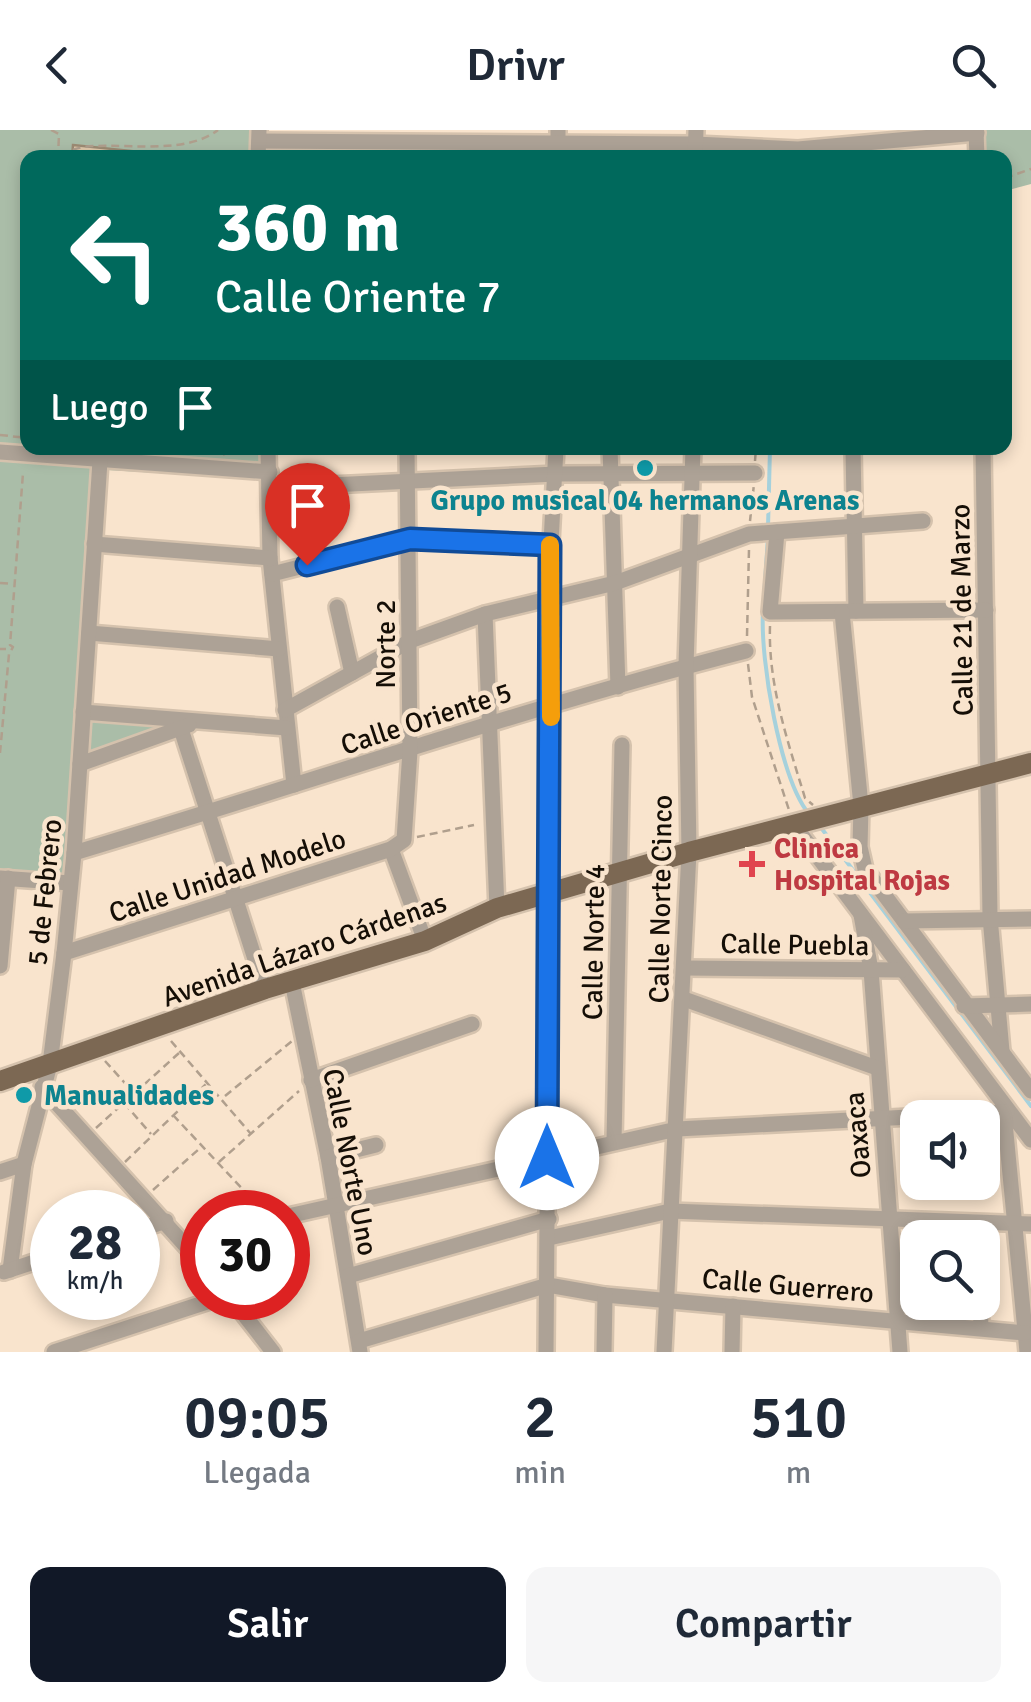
<!DOCTYPE html>
<html lang="es">
<head>
<meta charset="utf-8">
<style>
  :root { --surface:#fff; --page:#f6f6f7; --text:#1f2937; --muted:#747a83; --accent:#111827 }
  body { margin:0; font-family:Signika,sans-serif; background:var(--page); color:var(--text); height:100vh; display:flex; flex-direction:column; font-size:38px; white-space:nowrap }
  * { box-sizing:border-box; margin:0 }
  p { font-size:32px; color:var(--muted) }
  .icon { flex:none; width:55px; height:55px; fill:none; stroke:currentColor; stroke-width:2; stroke-linecap:round; stroke-linejoin:round }
  .map { position:relative; height:1222px; overflow:hidden }
  .panel { display:flex; flex-direction:column; background:var(--surface); flex:1 }
  .panel>* { flex:none }
  .banner { position:absolute; left:20px; top:20px; width:992px; height:305px; border-radius:20px; box-shadow:0 5px 15px #0003; background:#00695c; color:#fff; overflow:hidden }
  .tools { position:absolute; left:900px; top:970px; display:grid; gap:20px }
  .tools a { display:grid; place-items:center; width:100px; height:100px; border-radius:20px; background:var(--surface); box-shadow:0 5px 15px #0003; font-size:50px }
  .speed { position:absolute; left:30px; top:1060px; display:flex; gap:20px; font-size:50px; font-weight:700; text-align:center }
  .speed>* { display:grid; place-content:center; width:130px; height:130px; border-radius:50%; background:var(--surface); box-shadow:0 5px 15px #0003; line-height:1 }
  .speed small { font-size:25px; font-weight:400 }
  .speed .limit { border:15px solid #d22; background:#fff; color:#111 }
  .pin { position:absolute; display:grid; place-items:center; width:85px; height:85px; color:#fff; margin:-102px -42px; border-radius:50% 50% 50% 0; rotate:-45deg; box-shadow:0 0 10px #0007 }
  .pin .icon { rotate:45deg }
  .me { position:absolute; width:110px; margin:-55px; rotate:0deg; stroke-linejoin:round; filter:drop-shadow(0 0 8px #0008) }
  .turn { display:flex; align-items:center; gap:35px; height:210px; padding:0 30px; font-size:45px }
  .turn .icon { width:130px; height:130px; stroke-width:2.5 }
  .turn b { display:block; font-size:70px; line-height:85px }
  .then { display:flex; align-items:center; height:95px; padding:0 30px; background:#0003; gap:20px; font-size:38px }
  .eta { display:flex; justify-content:space-evenly; align-items:center; height:170px; text-align:center }
  .eta b { font-size:60px; font-weight:600; line-height:70px }
  .action { display:flex; gap:20px; margin-top:auto; padding:20px 30px }
  .action a { flex:1; height:115px; border-radius:20px; background:var(--accent); color:#fff; font-size:40px; font-weight:600; line-height:115px; text-align:center }
  .action a+a { background:var(--page); color:var(--text) }
  header { display:flex; justify-content:space-between; align-items:center; height:130px; padding:0 30px; background:var(--surface); font-size:45px; font-weight:600 }
  .map>svg:first-child { display:block }
  .green { fill:#aabda8 }
  .lines { fill:none; stroke-linecap:round; stroke-linejoin:round }
  .stream { stroke:#a6d1dc; stroke-width:4 }
  .building { fill:#e0c9ab; stroke:#9c8b74; stroke-width:2.5 }
  .minor-casing { stroke:#d5c2ad; stroke-width:20 }
  .major-casing { stroke:#d5c2ad; stroke-width:25 }
  .path { stroke:#b09f8d; stroke-width:2.5; stroke-dasharray:8 5; stroke-linecap:butt }
  .minor { stroke:#ada296; stroke-width:15 }
  .major { stroke:#7c6853; stroke-width:20 }
  .route-casing { stroke:#114b97; stroke-width:25 }
  .route { stroke:#1a73e8; stroke-width:18 }
  .slow { stroke:#f59e0b; stroke-width:18 }
  .culture-dot { fill:#0f9aa8; stroke:#f9e4cd; stroke-width:4 }
  .health-dot { fill:#e0444e; stroke:#f9e4cd; stroke-width:4 }
  .labels { text-anchor:middle; stroke-width:9; stroke-linejoin:round; paint-order:stroke }
  .culture-label { font-size:28px; font-weight:bold; fill:#0d838f; stroke:#f9e4cd }
  .street-label { font-size:28px; fill:#150e06; stroke:#f9e4cd }
  .health-label { font-size:28px; font-weight:bold; fill:#be3a42; stroke:#f9e4cd; text-anchor:start }
</style>
</head>
<body>
<header><svg class="icon" aria-label="back" viewBox="0 0 24 24"><path d="M15 5l-7 7 7 7"/></svg>Drivr<svg class="icon" aria-label="search" viewBox="0 0 24 24"><circle cx="10" cy="10" r="6"/><path d="M15 15l6 6"/></svg></header>
<div class="map">
<svg width="1031" height="1222" viewBox="0 0 1031 1222">
  <rect width="100%" height="100%" fill="#f9e4cd"/>
  <g class="green">
    <polygon points="0,0 258,0 259,27 28,28 28,318 260,318 260,349 107,340 91,577 203,594 83,638 73,760 0,754"/>
    <polygon points="976,0 1031,0 1031,54 1005,61 1005,28 980,27"/>
  </g>
  <g class="lines">
    <g class="stream">
      <polyline points="768,398 770,318"/>
      <polyline points="764,468 768,407"/>
      <path d="M763 482C760 529 780 649 809 684"/>
      <polyline points="819,695 1031,976"/>
    </g>
  </g>
  <polygon class="building" points="73,15 132,21 131,28 72,28"/>
  <g class="lines">
    <defs>
      <g id="minor">
        <polyline points="558,0 558,28"/>
        <polyline points="976,0 977,28"/>
        <polyline points="259,11 695,14 798,19 977,3"/>
        <polyline points="258,28 259,0"/>
        <polyline points="695,28 696,0"/>
        <polyline points="268,318 270,428 294,655"/>
        <polyline points="610,318 618,557"/>
        <polyline points="853,318 856,481"/>
        <polyline points="983,318 990,787 1002,921"/>
        <polyline points="0,322 270,342"/>
        <polyline points="269,358 556,344 755,343"/>
        <polyline points="777,402 770,482 986,480"/>
        <polyline points="94,414 270,428"/>
        <polyline points="272,444 410,409 550,415"/>
        <polyline points="337,477 352,543"/>
        <polyline points="842,482 861,676 860,717 865,739 1031,961"/>
        <polyline points="485,484 497,778"/>
        <polyline points="89,503 279,519"/>
        <polyline points="285,580 410,511 485,484 615,453 749,404 923,391"/>
        <polyline points="83,582 287,598"/>
        <polyline points="181,599 263,854"/>
        <polyline points="80,634 189,595"/>
        <polyline points="794,695 1031,1010"/>
        <polyline points="391,719 425,811"/>
        <path d="M74 723C299 656 520 579 746 521"/>
        <polyline points="0,748 70,753"/>
        <polyline points="861,785 871,840 900,1222"/>
        <polyline points="904,791 1031,789"/>
        <polyline points="64,823 391,719 404,710 410,621 407,318"/>
        <polyline points="0,836 8,748"/>
        <polyline points="685,838 903,840"/>
        <polyline points="292,852 328,1027 360,1222"/>
        <polyline points="684,869 877,938"/>
        <polyline points="964,876 1031,874"/>
        <polyline points="311,950 472,894"/>
        <polyline points="42,957 202,1134"/>
        <polyline points="1004,982 1027,1222"/>
        <polyline points="614,1011 622,615"/>
        <polyline points="328,1027 376,1015"/>
        <polyline points="0,1042 24,1034"/>
        <polyline points="288,1086 677,999 1007,982"/>
        <polyline points="138,1100 166,1091"/>
        <polyline points="549,1108 670,1081 1031,1094"/>
        <polyline points="10,1140 24,1034 50,934 64,823 74,723 100,331"/>
        <polyline points="4,1142 52,1126"/>
        <polyline points="348,1146 549,1089"/>
        <polyline points="231,1168 273,1222"/>
        <polyline points="980,1172 981,1197"/>
        <polyline points="359,1211 548,1155 605,1165 1025,1203"/>
        <polyline points="54,1222 219,1168"/>
        <polyline points="546,1222 551,574 548,469 556,318"/>
        <polyline points="604,1222 605,1165"/>
        <polyline points="664,1222 689,722 686,536 693,318"/>
        <polyline points="732,1222 733,1176"/>
      </g>
      <polyline id="major" points="0,951 265,859 425,811 497,778 689,722 1031,633"/>
    </defs>
    <use href="#minor" class="minor-casing"/>
    <use href="#major" class="major-casing"/>
    <g class="path">
      <polyline points="51,0 59,4 58,28"/>
      <path d="M63 28C78 0 174 34 218 0"/>
      <polyline points="1005,48 1031,39"/>
      <polyline points="0,305 28,308"/>
      <polyline points="223,325 233,318"/>
      <polyline points="755,331 756,318"/>
      <polyline points="750,391 754,354"/>
      <polyline points="0,453 13,454"/>
      <path d="M770 496C768 555 788 612 805 668L813 675"/>
      <polyline points="747,506 749,419"/>
      <polyline points="0,519 6,519"/>
      <polyline points="748,534 752,567 789,680"/>
      <polyline points="0,623 9,524 13,517 10,515 23,343"/>
      <polyline points="417,707 474,695"/>
      <polyline points="171,911 251,1004"/>
      <polyline points="105,931 133,962"/>
      <polyline points="225,966 292,911"/>
      <polyline points="124,973 151,1004"/>
      <polyline points="173,985 264,1082"/>
      <polyline points="96,998 179,923"/>
      <polyline points="125,1032 206,954"/>
      <polyline points="219,1032 299,961"/>
      <polyline points="153,1060 199,1019"/>
    </g>
    <use href="#minor" class="minor"/>
    <use href="#major" class="major"/>
  </g>
  <g class="lines">
    <defs>
      <polyline id="route" points="307,435 410,409 550,415 547,1028"/>
    </defs>
    <use href="#route" class="route-casing"/>
    <use href="#route" class="route"/>
    <polyline class="slow" points="550,415 551,587"/>
  </g>
  <g class="culture-dot">
    <circle cx="645" cy="338" r="10"/>
    <circle cx="24" cy="965" r="10"/>
  </g>
  <path class="health-dot" d="M747 719h10v10h10v10h-10v10h-10v-10h-10v-10h10z"/>
  <g class="labels">
    <g class="culture-label">
      <text x="645" y="380">Grupo musical 04 hermanos Arenas</text>
      <text x="44" y="975" text-anchor="start">Manualidades</text>
    </g>
    <g class="street-label">
      <text transform="translate(961 480) rotate(-91)" y="10">Calle 21 de Marzo</text>
      <text transform="translate(385 514) rotate(-90)" y="10">Norte 2</text>
      <text transform="translate(426 588) rotate(-18)" y="10">Calle Oriente 5</text>
      <text transform="translate(227 745) rotate(-18)" y="10">Calle Unidad Modelo</text>
      <text transform="translate(44 762) rotate(-84)" y="10">5 de Febrero</text>
      <text transform="translate(660 769) rotate(-89)" y="10">Calle Norte Cinco</text>
      <text transform="translate(593 812) rotate(-89)" y="10">Calle Norte 4</text>
      <text transform="translate(795 814) rotate(1)" y="10">Calle Puebla</text>
      <text transform="translate(304 819) rotate(-19)" y="10">Avenida Lázaro Cárdenas</text>
      <text transform="translate(857 1005) rotate(-95)" y="10">Oaxaca</text>
      <text transform="translate(351 1032) rotate(79)" y="10">Calle Norte Uno</text>
      <text transform="translate(788 1155) rotate(5)" y="10">Calle Guerrero</text>
    </g>
    <g class="health-label">
      <text x="774" y="728">Clinica<tspan x="774" dy="32">Hospital Rojas</tspan></text>
    </g>
  </g>
</svg>
<div class="tools">
<a><svg class="icon" aria-label="sound" viewBox="0 0 24 24"><path d="M4 9h4l5-4v14l-5-4H4zM17 9q2 3 0 6"/></svg></a>
<a><svg class="icon" aria-label="search" viewBox="0 0 24 24"><circle cx="10" cy="10" r="6"/><path d="M15 15l6 6"/></svg></a>
</div>
<div class="speed"><div>28<small>km/h</small></div><div class="limit">30</div></div>
<div class="pin" style="left:307px;top:435px;background:#d93025"><svg class="icon" aria-label="arrive" viewBox="0 0 24 24"><path d="M6 21V4h12l-3 4 3 4H6"/></svg></div>
<svg class="me" style="left:547px;top:1028px" viewBox="-20 -20 40 40"><circle r="19" fill="#fff"/><path d="M0-13L10 11 0 6-10 11z" fill="#1a73e8"/></svg>
<div class="banner">
<div class="turn"><svg class="icon" aria-label="left" viewBox="0 0 24 24"><path d="M17 20v-9H6M10 6l-5 5 5 5"/></svg><div><b>360 m</b>Calle Oriente 7</div></div>
<div class="then">Luego<svg class="icon" aria-label="arrive" viewBox="0 0 24 24"><path d="M6 21V4h12l-3 4 3 4H6"/></svg></div>
</div>
</div>
<section class="panel">
<div class="eta">
<div><b>09:05</b><p>Llegada</p></div>
<div><b>2</b><p>min</p></div>
<div><b>510</b><p>m</p></div>
</div>
<div class="action"><a>Salir</a><a>Compartir</a></div>
</section>
</body>
</html>
